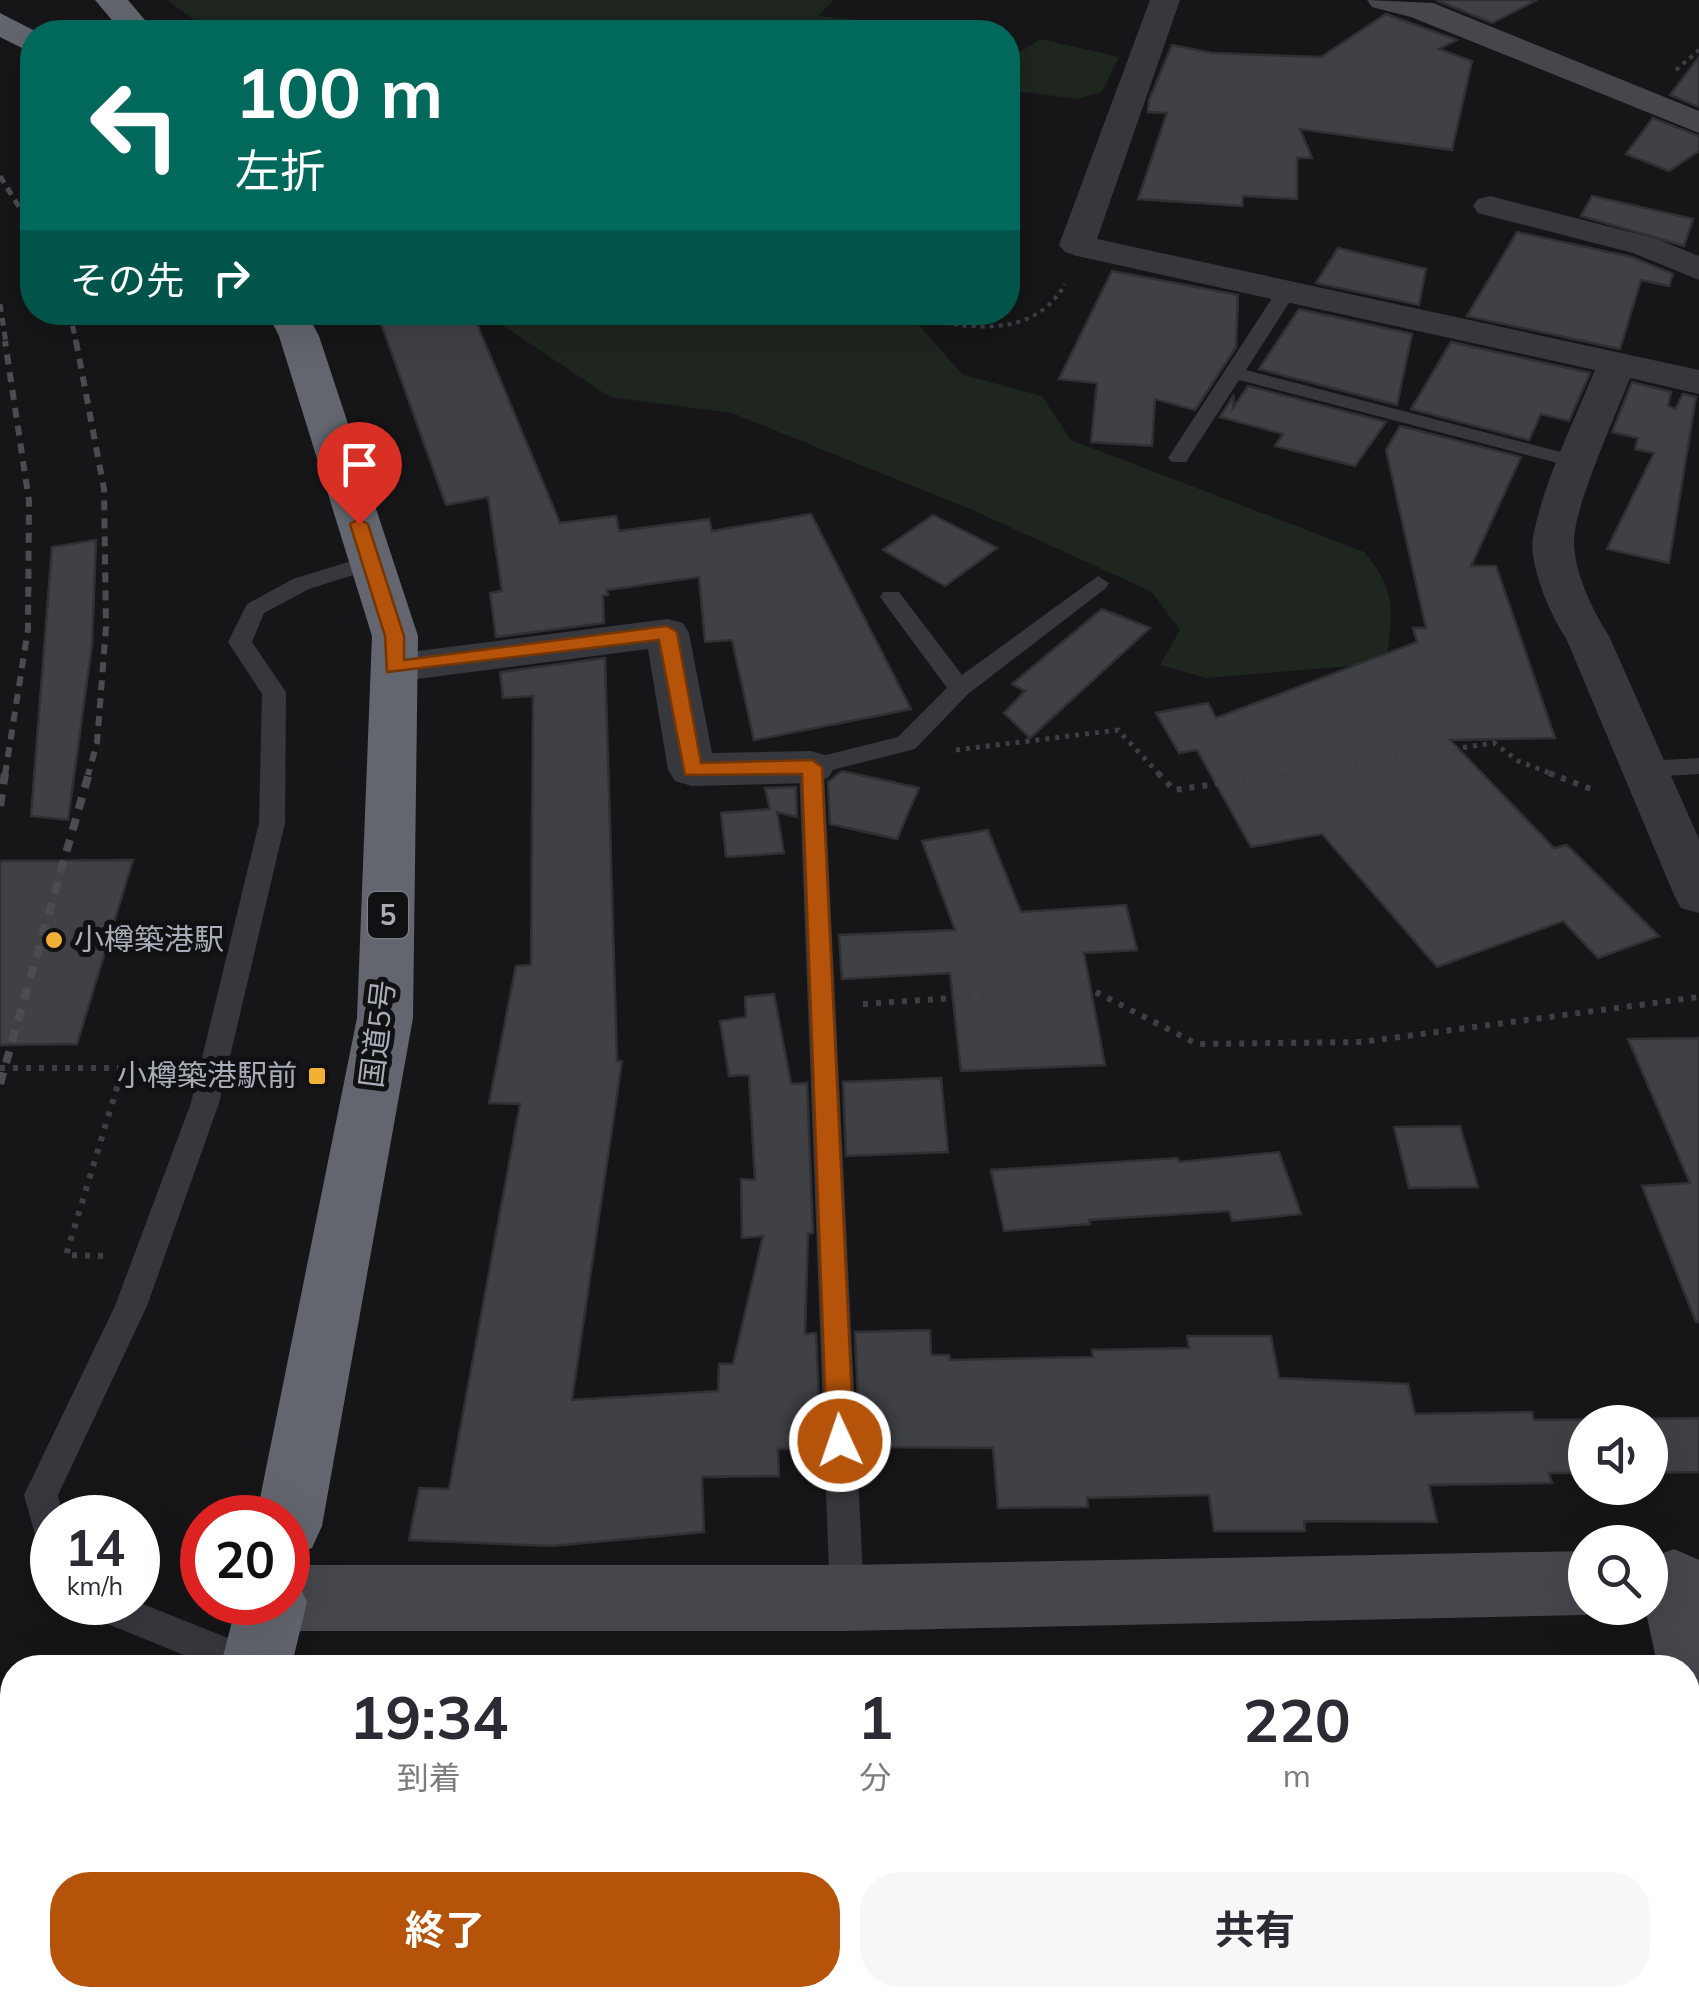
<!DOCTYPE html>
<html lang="ja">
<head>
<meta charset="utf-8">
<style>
  :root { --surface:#fff; --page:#f7f7f7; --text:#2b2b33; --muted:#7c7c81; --accent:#b45309 }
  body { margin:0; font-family:Mulish,"Noto Sans JP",sans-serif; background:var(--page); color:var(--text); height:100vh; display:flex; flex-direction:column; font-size:38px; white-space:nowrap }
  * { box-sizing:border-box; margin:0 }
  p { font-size:32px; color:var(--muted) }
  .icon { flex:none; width:55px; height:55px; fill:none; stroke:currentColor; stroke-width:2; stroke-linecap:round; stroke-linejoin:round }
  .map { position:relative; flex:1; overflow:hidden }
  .panel { position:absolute; left:0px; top:1655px; width:1700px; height:352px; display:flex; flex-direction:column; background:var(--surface); border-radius:40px 40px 0 0; box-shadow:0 10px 40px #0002 }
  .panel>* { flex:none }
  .banner { position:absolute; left:20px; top:20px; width:1000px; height:305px; border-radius:40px; box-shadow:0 10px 40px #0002; background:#00695c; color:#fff; overflow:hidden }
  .tools { position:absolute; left:1568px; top:1405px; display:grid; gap:20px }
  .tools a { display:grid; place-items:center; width:100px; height:100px; border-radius:50%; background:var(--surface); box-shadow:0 10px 40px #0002; font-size:50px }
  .speed { position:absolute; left:30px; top:1495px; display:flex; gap:20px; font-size:50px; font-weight:700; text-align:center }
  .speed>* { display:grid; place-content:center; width:130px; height:130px; border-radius:50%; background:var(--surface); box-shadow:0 10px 40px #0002; line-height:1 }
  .speed small { font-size:25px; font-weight:400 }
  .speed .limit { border:15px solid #d22; background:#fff; color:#111 }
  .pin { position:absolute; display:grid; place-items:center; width:85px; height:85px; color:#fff; margin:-102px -42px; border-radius:50% 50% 50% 0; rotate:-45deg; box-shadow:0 0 10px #0007 }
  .pin .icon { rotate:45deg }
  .me { position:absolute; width:110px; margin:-55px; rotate:357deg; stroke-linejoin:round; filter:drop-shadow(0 0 8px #0008) }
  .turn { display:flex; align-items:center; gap:35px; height:210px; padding:0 50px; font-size:45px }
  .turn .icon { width:130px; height:130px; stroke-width:2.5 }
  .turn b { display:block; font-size:70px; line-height:85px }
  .then { display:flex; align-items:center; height:95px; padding:0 50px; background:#0003; gap:20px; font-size:38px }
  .eta { display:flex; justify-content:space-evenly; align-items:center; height:170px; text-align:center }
  .eta b { font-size:60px; font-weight:700; line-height:70px }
  .cta { display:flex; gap:20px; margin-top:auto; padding:20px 50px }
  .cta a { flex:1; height:115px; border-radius:40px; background:var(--accent); color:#fff; font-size:40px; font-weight:700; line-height:115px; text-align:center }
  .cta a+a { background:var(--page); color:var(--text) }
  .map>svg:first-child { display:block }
  .green { fill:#1e261f }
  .building { fill:#404145; stroke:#303034; stroke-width:2.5 }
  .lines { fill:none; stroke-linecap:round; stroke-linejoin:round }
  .path-far2 { stroke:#3d3f44; stroke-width:4; stroke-dasharray:4 5; stroke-linecap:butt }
  .path-far1 { stroke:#3d3f44; stroke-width:5; stroke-dasharray:4 6; stroke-linecap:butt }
  .path { stroke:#3d3f44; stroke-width:6; stroke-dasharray:5 8; stroke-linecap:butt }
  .lane { fill:#37383d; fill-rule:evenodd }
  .street { fill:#37383d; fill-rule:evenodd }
  .secondary { fill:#45474d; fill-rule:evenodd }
  .highway { fill:#63666e; fill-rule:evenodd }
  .rail-far2 { stroke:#4a4c52; stroke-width:5; stroke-dasharray:8 6; stroke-linecap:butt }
  .rail-far1 { stroke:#4a4c52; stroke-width:6; stroke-dasharray:10 8; stroke-linecap:butt }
  .rail { stroke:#4a4c52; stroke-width:8; stroke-dasharray:12 10; stroke-linecap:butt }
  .path-bridge { stroke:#3d3f44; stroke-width:6; stroke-dasharray:5 8; stroke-linecap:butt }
  .route { fill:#b45309; stroke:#753606; stroke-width:2.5 }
  .poi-dot { fill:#f2b134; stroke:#111113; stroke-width:4 }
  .labels { text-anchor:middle; stroke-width:10; stroke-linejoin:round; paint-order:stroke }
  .shield { fill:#111113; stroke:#7b7e86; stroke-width:2.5 }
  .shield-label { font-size:28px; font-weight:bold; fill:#a8adb8 }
  .poi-label { font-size:30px; fill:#a8adb8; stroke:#111113; text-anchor:start }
  .street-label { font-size:30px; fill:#a8adb8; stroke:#111113 }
</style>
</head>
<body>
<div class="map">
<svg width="1699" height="2006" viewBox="0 0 1699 2006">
  <rect width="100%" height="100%" fill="#161618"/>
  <g class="green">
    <polygon points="167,0 834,0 818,16 918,26 941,32 211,32"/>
    <polygon points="1040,39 1119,57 1102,92 1077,99 1008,90 1008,52 1017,54"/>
    <path d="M484 313H908L963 375 1042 396 1071 440 1364 552C1397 590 1393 614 1386 663L1206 678 1160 665 1180 630 1152 592 975 511 732 413 610 397Z"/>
  </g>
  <g class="building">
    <polygon points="1436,0 1537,0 1492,23"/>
    <polygon points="1386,14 1457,40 1439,49 1472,61 1452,150 1300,129 1312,158 1297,158 1297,199 1243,196 1242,206 1138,199 1167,113 1148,112 1149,100 1172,45 1212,53 1321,57"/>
    <polygon points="1699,57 1699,107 1670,95"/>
    <polygon points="1653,118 1699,136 1699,151 1669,171 1626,154"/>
    <polygon points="1592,196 1693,219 1684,246 1581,216"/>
    <polygon points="1517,232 1632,257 1673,274 1669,286 1641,280 1620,349 1467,316"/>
    <polygon points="1338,248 1426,269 1419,305 1316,283"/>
    <polygon points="1112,271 1238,295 1236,347 1195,410 1155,399 1152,446 1091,442 1097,383 1059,379"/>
    <polygon points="1299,309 1412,334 1397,405 1259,369"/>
    <polygon points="377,312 472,312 560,523 616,516 619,531 709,519 712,531 811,514 911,709 754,740 732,640 705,642 699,577 607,590 608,595 603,596 604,623 496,637 490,593 502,591 488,497 446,505"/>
    <polygon points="1451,342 1590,373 1569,421 1541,414 1529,440 1411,409"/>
    <polygon points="1632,382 1671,392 1668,406 1675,409 1683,394 1696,397 1669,563 1607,549 1654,453 1635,449 1638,438 1612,432"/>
    <polygon points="1248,386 1386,422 1355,466 1275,446 1283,434 1220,417 1234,395 1233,408"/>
    <polygon points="1400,426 1521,457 1471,566 1496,566 1555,738 1450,740 1554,848 1567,845 1659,936 1598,958 1563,921 1437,967 1322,834 1251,847 1197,750 1179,753 1156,713 1208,703 1216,718 1417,642 1413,628 1426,628 1386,450"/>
    <polygon points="933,515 997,548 945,586 883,550"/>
    <polygon points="96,540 92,645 68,820 31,816 52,547"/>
    <polygon points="1102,609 1150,628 1030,738 1004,713 1025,691 1012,684"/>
    <polygon points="605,658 617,1061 622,1061 572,1400 718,1391 719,1364 733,1364 763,1236 742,1238 741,1179 755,1180 749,1075 729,1076 720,1021 746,1017 745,997 774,994 791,1084 807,1083 813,1233 808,1234 805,1334 816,1333 821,1448 778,1449 779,1476 702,1477 704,1532 551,1546 409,1540 419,1488 449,1489 520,1104 489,1103 516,966 531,965 533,696 503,698 500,672"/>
    <polygon points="842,771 919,788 897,839 830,824 828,782"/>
    <polygon points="796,787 797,817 777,812 784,853 726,857 721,813 770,809 765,788"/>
    <polygon points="988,830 1021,912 1126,905 1137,950 1084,953 1105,1065 961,1071 950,973 842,979 839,935 955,930 922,841"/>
    <polygon points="133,860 77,1044 0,1045 0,861"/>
    <polygon points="1699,1038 1699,1322 1696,1322 1642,1186 1690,1183 1628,1039"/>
    <polygon points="941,1078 948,1152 846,1156 843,1082"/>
    <polygon points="1460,1126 1478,1187 1409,1188 1394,1127"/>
    <polygon points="1279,1152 1301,1214 1232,1221 1229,1211 1089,1220 1090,1224 1004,1231 991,1170 1178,1158 1179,1162"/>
    <polygon points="930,1330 931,1355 949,1355 950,1360 1093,1357 1092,1350 1189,1348 1187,1336 1271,1336 1279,1378 1408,1384 1415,1414 1532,1412 1534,1420 1699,1418 1699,1472 1650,1473 1650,1422 1585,1422 1585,1473 1549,1473 1552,1483 1429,1485 1437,1522 1304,1521 1305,1531 1214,1531 1209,1495 1087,1498 1088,1507 998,1508 993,1448 860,1447 855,1332"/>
  </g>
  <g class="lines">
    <g class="path-far2">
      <polyline points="1676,70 1699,50"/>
      <path d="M892 312C951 325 1030 347 1065 284"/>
    </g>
    <g class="path-far1">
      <polyline points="956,750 1118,730 1160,775"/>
      <polyline points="1275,775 1494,743 1518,761 1555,775"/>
    </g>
    <g class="path">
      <polyline points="1158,773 1174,790 1292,773"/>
      <polyline points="1549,773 1596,791"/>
      <polyline points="863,1004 1090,989 1197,1044 1362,1042 1699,997"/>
      <polyline points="103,1256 66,1255 123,1068"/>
    </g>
    <g class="lane">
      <polygon points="1288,283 1298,289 1246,370 1584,458 1588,462 1577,468 1239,380 1186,462 1172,462 1168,458 1278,289"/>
      <polygon points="371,555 382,562 379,567 309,589 264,613 252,642 286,692 285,823 219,1103 147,1306 58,1495 63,1518 52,1518 52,1557 40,1552 24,1495 115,1306 191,1103 259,823 262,694 228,642 247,604 293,579"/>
      <polygon points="1098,576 1109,583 1106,588 968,694 915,749 824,772 864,1598 859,1610 847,1614 835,1610 830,1598 799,767 802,761 898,737 947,688 880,597 883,592 899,592 962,675"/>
      <polygon points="1699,758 1699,774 1647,777 1635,769 1647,761"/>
      <polygon points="78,1602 138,1602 268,1654 273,1666 216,1668 83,1614"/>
    </g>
    <g class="street">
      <path d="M1150 0H1180L1097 239 1699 370V394L1630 378C1616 414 1574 507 1574 541 1574 573 1593 611 1609 636L1699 839V913L1681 908 1674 895 1566 638C1551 617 1528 563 1533 537 1544 480 1573 424 1595 370L1077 256 1065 252 1059 245Z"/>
      <polygon points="1490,196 1657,239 1699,256 1699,280 1633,253 1478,213 1473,206 1478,199"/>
      <polygon points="667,619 683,623 689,633 712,753 811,751 828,756 835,767 828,778 811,783 692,786 675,781 668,770 648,649 394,682 378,678 372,668 378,658 394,654"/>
    </g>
    <g class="secondary">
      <polygon points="1367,0 1433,3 1699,111 1699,133 1411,17 1372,7"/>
      <polygon points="1674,1549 1699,1560 1699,1727 1688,1722 1688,1668 1658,1668 1645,1608 1650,1608 1650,1558"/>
      <polygon points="1585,1551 1585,1608 1605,1608 1585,1615 847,1631 288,1631 264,1621 255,1602 288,1602 288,1565 847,1565"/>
    </g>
    <g class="highway">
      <polygon points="95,0 128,0 155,32 122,32"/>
      <polygon points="0,13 37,32 32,32 32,53 0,37"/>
      <polygon points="267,312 306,312 319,336 418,636 413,1018 322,1526 312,1548 288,1557 288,1518 256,1518 357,1018 372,636 279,336"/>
      <polygon points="288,1575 296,1579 307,1602 291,1668 220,1668 237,1602 288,1602"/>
      <polygon points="127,1995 205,1995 202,2006 124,2006"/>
    </g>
    <g class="rail-far2">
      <polyline points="0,176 32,228"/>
      <polyline points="0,304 6,343"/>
      <polyline points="70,312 76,343"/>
    </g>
    <g class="rail-far1">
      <polyline points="76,341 104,489 106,627 97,743 88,775"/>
      <polyline points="5,775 28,629 29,501 5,341"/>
    </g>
    <g class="rail">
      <polyline points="0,806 5,773"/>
      <polyline points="0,1084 89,773"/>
    </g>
    <polyline class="path-bridge" points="0,1068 123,1068"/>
  </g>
  <polygon class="route" points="359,519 368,524 404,636 404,660 667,626 677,632 701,763 812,760 822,767 854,1441 850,1449 840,1453 831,1449 827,1441 802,774 685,775 659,640 387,672 385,636 350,524"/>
  <g class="poi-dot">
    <circle cx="54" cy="940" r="10"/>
    <rect x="307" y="1066" width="20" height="20" rx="5"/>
  </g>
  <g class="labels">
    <rect class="shield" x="368" y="892" width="40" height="46" rx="8"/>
    <g class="shield-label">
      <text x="388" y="925">5</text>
    </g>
    <g class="poi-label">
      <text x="74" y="950">小樽築港駅</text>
      <text x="297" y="1086" text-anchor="end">小樽築港駅前</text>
    </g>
    <g class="street-label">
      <text transform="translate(378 1034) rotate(-83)" y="10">国道5号</text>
    </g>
  </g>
</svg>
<div class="tools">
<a><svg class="icon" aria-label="sound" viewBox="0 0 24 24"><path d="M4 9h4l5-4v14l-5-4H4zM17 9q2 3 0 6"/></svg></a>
<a><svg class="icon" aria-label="search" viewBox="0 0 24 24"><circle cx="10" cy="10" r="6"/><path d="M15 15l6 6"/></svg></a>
</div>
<div class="speed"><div>14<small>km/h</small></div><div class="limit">20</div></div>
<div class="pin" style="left:359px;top:524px;background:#d93025"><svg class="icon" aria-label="arrive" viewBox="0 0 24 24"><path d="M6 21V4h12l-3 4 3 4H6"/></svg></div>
<svg class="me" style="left:840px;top:1441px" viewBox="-20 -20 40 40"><circle r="17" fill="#b45309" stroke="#fff" stroke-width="3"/><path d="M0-11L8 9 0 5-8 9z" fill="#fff"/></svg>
<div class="banner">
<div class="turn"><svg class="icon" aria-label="left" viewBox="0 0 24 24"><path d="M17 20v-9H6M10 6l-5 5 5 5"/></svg><div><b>100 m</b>左折</div></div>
<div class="then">その先<svg class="icon" aria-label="right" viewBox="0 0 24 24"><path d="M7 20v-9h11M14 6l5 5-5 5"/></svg></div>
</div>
<section class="panel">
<div class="eta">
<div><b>19:34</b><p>到着</p></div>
<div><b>1</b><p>分</p></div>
<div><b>220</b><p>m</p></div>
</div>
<div class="cta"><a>終了</a><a>共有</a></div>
</section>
</div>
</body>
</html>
